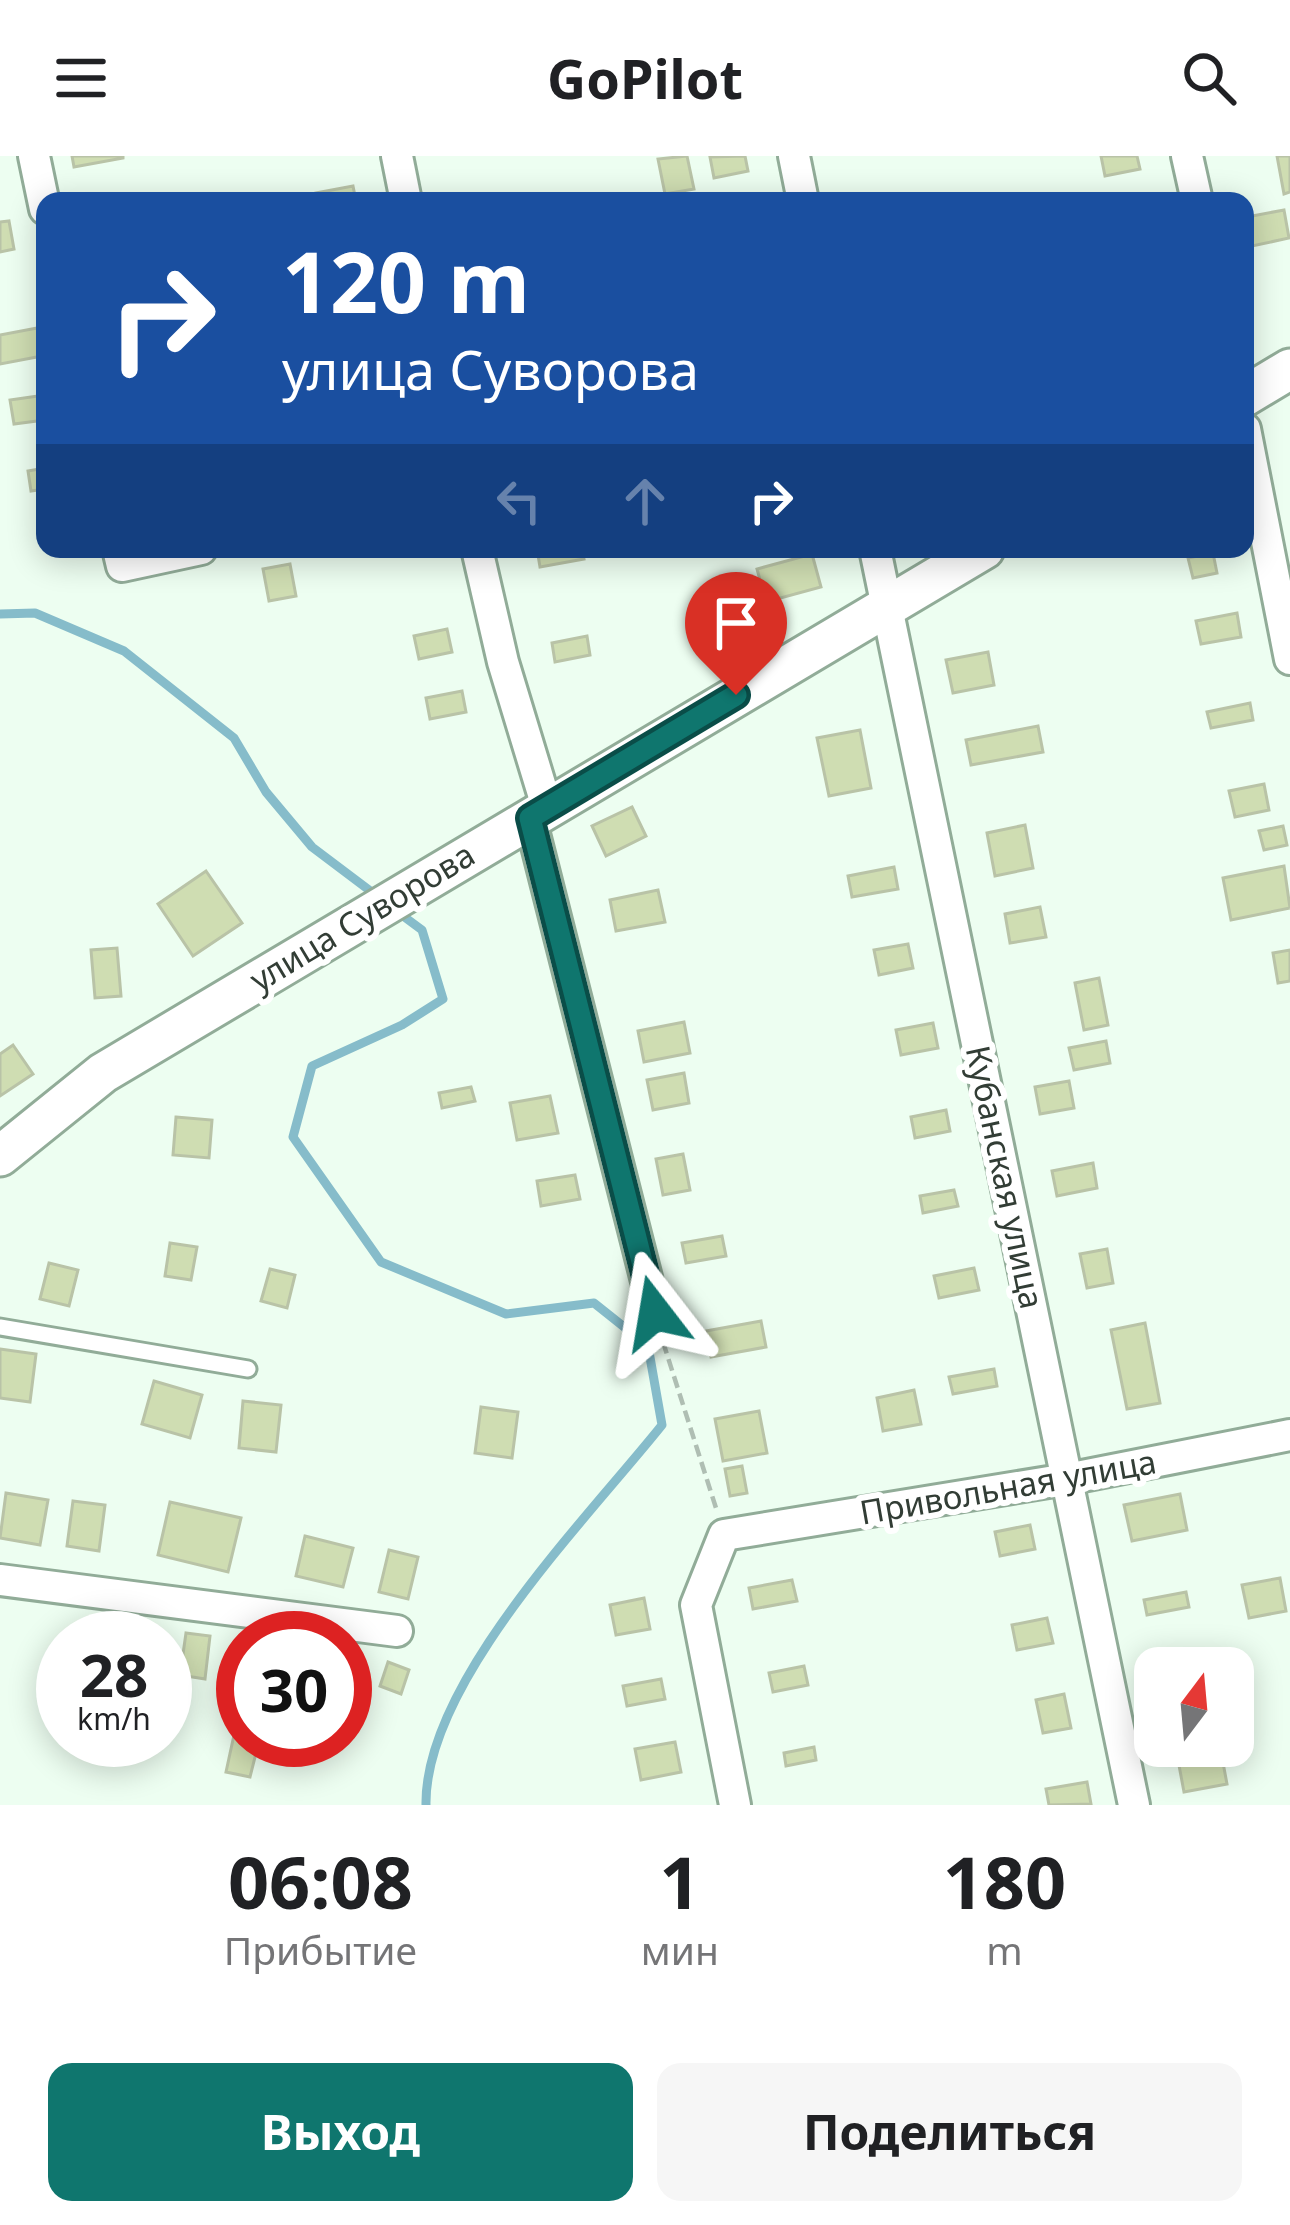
<!DOCTYPE html>
<html lang="ru">
<head>
<meta charset="utf-8">
<style>
  :root { --surface:#fff; --page:#f6f6f6; --text:#202124; --muted:#757577; --accent:#0f766e }
  body { margin:0; font-family:"Noto Sans",sans-serif; background:var(--page); color:var(--text); height:100vh; display:flex; flex-direction:column; font-size:45px; white-space:nowrap }
  * { box-sizing:border-box; margin:0 }
  p { font-size:39px; color:var(--muted) }
  .icon { flex:none; width:66px; height:66px; fill:none; stroke:currentColor; stroke-width:2; stroke-linecap:round; stroke-linejoin:round }
  .map { position:relative; height:1649px; overflow:hidden }
  .sheet { display:flex; flex-direction:column; background:var(--surface); flex:1 }
  .sheet>* { flex:none }
  .top-card { position:absolute; left:36px; top:36px; width:1218px; height:366px; border-radius:24px; box-shadow:0 6px 30px #0003; background:#1a4fa0; color:#fff; overflow:hidden }
  .needle { width:78px; rotate:16deg }
  .tools { position:absolute; left:1134px; top:1491px; display:grid; gap:24px }
  .tools a { display:grid; place-items:center; width:120px; height:120px; border-radius:24px; background:var(--surface); box-shadow:0 6px 30px #0003; font-size:60px }
  .speed { position:absolute; left:36px; top:1455px; display:flex; gap:24px; font-size:60px; font-weight:700; text-align:center }
  .speed>* { display:grid; place-content:center; width:156px; height:156px; border-radius:50%; background:var(--surface); box-shadow:0 6px 30px #0003; line-height:1 }
  .speed small { font-size:30px; font-weight:400 }
  .speed .limit { border:18px solid #d22; background:#fff; color:#111 }
  .pin { position:absolute; display:grid; place-items:center; width:102px; height:102px; color:#fff; margin:-123px -51px; border-radius:50% 50% 50% 0; rotate:-45deg; box-shadow:0 0 12px #0007 }
  .pin .icon { rotate:45deg }
  .me { position:absolute; width:132px; margin:-66px; rotate:346deg; stroke-linejoin:round; filter:drop-shadow(0 0 9px #0008) }
  .turn { display:flex; align-items:center; gap:42px; height:252px; padding:0 48px; font-size:54px }
  .turn .icon { width:156px; height:156px; stroke-width:2.5 }
  .turn b { display:block; font-size:84px; line-height:102px }
  .lanes { display:flex; align-items:center; height:114px; padding:0 48px; background:#0003; justify-content:center; gap:60px; direction:ltr }
  .lanes .off { opacity:.35 }
  .eta { display:flex; justify-content:space-evenly; align-items:center; height:204px; text-align:center }
  .eta b { font-size:72px; font-weight:700; line-height:84px }
  .button { display:flex; gap:24px; margin-top:auto; padding:24px 48px }
  .button a { flex:1; height:138px; border-radius:24px; background:var(--accent); color:#fff; font-size:48px; font-weight:700; line-height:138px; text-align:center }
  .button a+a { background:var(--page); color:var(--text) }
  header { display:flex; justify-content:space-between; align-items:center; height:156px; padding:0 48px; background:var(--surface); font-size:54px; font-weight:700 }
  .map>svg:first-child { display:block }
  .lines { fill:none; stroke-linecap:round; stroke-linejoin:round }
  .stream { stroke:#86bcca; stroke-width:9 }
  .building { fill:#cfddb2; stroke:#b9c3a7; stroke-width:3 }
  .lane-casing { stroke:#91ac98; stroke-width:21 }
  .street-casing { stroke:#91ac98; stroke-width:36 }
  .secondary-casing { stroke:#91ac98; stroke-width:45 }
  .path { stroke:#afbeb3; stroke-width:4.5; stroke-dasharray:12 6; stroke-linecap:butt }
  .lane { stroke:#fff; stroke-width:15 }
  .street { stroke:#fff; stroke-width:30 }
  .secondary { stroke:#fff; stroke-width:39 }
  .route-casing { stroke:#0a4d48; stroke-width:30 }
  .route { stroke:#0f766e; stroke-width:21 }
  .labels { text-anchor:middle; stroke-width:12; stroke-linejoin:round; paint-order:stroke }
  .street-label { font-size:33px; fill:#323d35; stroke:#fff }
</style>
</head>
<body>
<header><svg class="icon" aria-label="menu" viewBox="0 0 24 24"><path d="M4 6h16M4 12h16M4 18h16"/></svg>GoPilot<svg class="icon" aria-label="search" viewBox="0 0 24 24"><circle cx="10" cy="10" r="6"/><path d="M15 15l6 6"/></svg></header>
<div class="map">
<svg width="1290" height="1649" viewBox="0 0 1290 1649">
  <rect width="100%" height="100%" fill="#edfef1"/>
  <g class="lines">
    <g class="stream">
      <polyline points="0,458 35,457 124,495 234,582 266,636 312,691 377,740"/>
      <path d="M395 754 422 774 443 843 402 869 312 910 293 981 381 1106 506 1158 594 1147 648 1190 662 1269C587 1363 424 1527 426 1649"/>
    </g>
  </g>
  <g class="building">
    <polygon points="72,0 123,0 123,2 74,11"/>
    <polygon points="687,0 694,33 665,38 658,3"/>
    <polygon points="745,0 748,15 714,22 710,1"/>
    <polygon points="1101,0 1137,0 1140,13 1105,20"/>
    <polygon points="1277,0 1290,0 1290,36 1284,38"/>
    <polygon points="353,30 356,45 318,45 316,37"/>
    <polygon points="1284,54 1289,82 1252,90 1247,61"/>
    <polygon points="9,65 14,93 0,96 0,66"/>
    <polygon points="37,172 42,200 0,208 0,179"/>
    <polygon points="45,239 45,264 14,268 10,244"/>
    <polygon points="45,312 45,333 31,335 28,315"/>
    <polygon points="537,393 582,393 584,403 540,411"/>
    <polygon points="1213,397 1217,417 1193,422 1188,402"/>
    <polygon points="812,398 821,431 766,446 757,413"/>
    <polygon points="290,408 296,440 269,445 263,413"/>
    <polygon points="1237,457 1241,481 1201,488 1196,465"/>
    <polygon points="447,473 452,496 419,503 414,480"/>
    <polygon points="587,480 590,499 555,506 552,487"/>
    <polygon points="988,496 994,529 953,537 946,504"/>
    <polygon points="462,535 466,556 430,563 426,542"/>
    <polygon points="1250,547 1253,564 1211,572 1207,556"/>
    <polygon points="1038,570 1043,596 971,609 966,584"/>
    <polygon points="860,574 871,632 829,640 817,582"/>
    <polygon points="1264,628 1269,654 1235,661 1229,635"/>
    <polygon points="632,651 646,680 606,700 592,670"/>
    <polygon points="1025,669 1033,712 995,720 987,677"/>
    <polygon points="1283,670 1287,689 1264,694 1259,675"/>
    <polygon points="1284,710 1290,752 1231,764 1223,722"/>
    <polygon points="894,711 898,733 852,741 848,720"/>
    <polygon points="206,715 242,767 193,800 158,748"/>
    <polygon points="658,734 665,766 616,775 610,744"/>
    <polygon points="1040,751 1046,781 1010,787 1005,758"/>
    <polygon points="908,788 913,812 879,819 874,794"/>
    <polygon points="117,792 121,840 95,842 91,794"/>
    <polygon points="1290,794 1290,825 1278,827 1273,797"/>
    <polygon points="1099,822 1108,869 1084,874 1075,827"/>
    <polygon points="684,866 690,897 644,906 638,875"/>
    <polygon points="933,867 938,892 901,899 896,874"/>
    <polygon points="1106,885 1110,907 1074,914 1069,892"/>
    <polygon points="13,889 33,918 0,940 0,898"/>
    <polygon points="684,917 689,947 653,954 647,924"/>
    <polygon points="1069,925 1074,952 1040,958 1035,931"/>
    <polygon points="471,931 475,945 442,952 439,937"/>
    <polygon points="550,940 558,977 517,984 510,947"/>
    <polygon points="946,954 950,975 915,982 911,961"/>
    <polygon points="176,961 212,964 209,1002 173,999"/>
    <polygon points="683,998 690,1034 663,1039 656,1003"/>
    <polygon points="1093,1007 1097,1032 1057,1040 1052,1015"/>
    <polygon points="575,1019 580,1043 541,1050 537,1025"/>
    <polygon points="954,1034 958,1050 923,1057 920,1040"/>
    <polygon points="722,1080 726,1100 686,1107 682,1087"/>
    <polygon points="170,1087 197,1091 191,1124 165,1120"/>
    <polygon points="1107,1093 1113,1127 1087,1132 1080,1098"/>
    <polygon points="49,1107 78,1114 69,1150 40,1143"/>
    <polygon points="974,1112 979,1134 939,1142 934,1120"/>
    <polygon points="270,1113 295,1119 287,1152 261,1145"/>
    <polygon points="761,1165 766,1191 711,1201 706,1175"/>
    <polygon points="1145,1167 1160,1247 1127,1253 1111,1174"/>
    <polygon points="0,1193 36,1198 30,1246 0,1242"/>
    <polygon points="994,1213 997,1230 953,1238 949,1221"/>
    <polygon points="154,1225 202,1239 190,1282 142,1268"/>
    <polygon points="914,1234 921,1268 883,1275 877,1242"/>
    <polygon points="243,1245 281,1249 276,1296 239,1292"/>
    <polygon points="481,1251 518,1256 512,1302 475,1297"/>
    <polygon points="759,1255 767,1297 723,1305 715,1263"/>
    <polygon points="742,1310 747,1337 730,1340 725,1313"/>
    <polygon points="6,1337 48,1344 40,1389 0,1382"/>
    <polygon points="1180,1338 1187,1374 1132,1385 1124,1349"/>
    <polygon points="73,1345 105,1349 99,1395 67,1390"/>
    <polygon points="170,1346 241,1362 228,1416 158,1399"/>
    <polygon points="1030,1369 1035,1393 1000,1400 995,1376"/>
    <polygon points="305,1380 353,1392 343,1431 296,1420"/>
    <polygon points="389,1394 418,1401 408,1443 379,1436"/>
    <polygon points="1280,1422 1286,1455 1249,1462 1242,1429"/>
    <polygon points="792,1424 797,1445 753,1453 749,1432"/>
    <polygon points="1186,1436 1189,1451 1147,1459 1144,1444"/>
    <polygon points="644,1442 650,1473 616,1479 610,1449"/>
    <polygon points="1047,1462 1053,1487 1017,1494 1012,1469"/>
    <polygon points="110,1469 141,1475 140,1482 108,1482"/>
    <polygon points="186,1477 210,1480 205,1523 180,1519"/>
    <polygon points="388,1506 409,1514 401,1538 380,1530"/>
    <polygon points="804,1510 808,1529 773,1536 769,1517"/>
    <polygon points="661,1523 665,1543 627,1550 623,1530"/>
    <polygon points="1064,1538 1071,1572 1043,1577 1036,1544"/>
    <polygon points="234,1579 259,1585 250,1621 226,1616"/>
    <polygon points="675,1586 681,1616 641,1624 635,1593"/>
    <polygon points="814,1591 816,1604 786,1610 784,1597"/>
    <polygon points="1221,1596 1227,1628 1184,1636 1178,1604"/>
    <polygon points="1087,1626 1091,1648 1049,1649 1046,1633"/>
  </g>
  <g class="lines">
    <defs>
      <polyline id="lane" points="0,1171 248,1213"/>
      <g id="street">
        <polyline points="34,0 45,53"/>
        <polyline points="397,0 406,45"/>
        <polyline points="794,0 803,45"/>
        <polyline points="1187,0 1197,45"/>
        <polyline points="1245,273 1290,503"/>
        <polyline points="118,393 122,410 201,393"/>
        <polyline points="477,393 503,506 547,651"/>
        <polyline points="875,393 1134,1649"/>
        <polyline points="530,662 655,1157"/>
        <polyline points="0,1424 397,1475"/>
        <polyline points="735,1649 696,1449 724,1379 1067,1323 1290,1279"/>
      </g>
      <g id="secondary">
        <polyline points="1245,240 1290,213"/>
        <polyline points="0,1000 103,917 984,393"/>
      </g>
    </defs>
    <use href="#lane" class="lane-casing"/>
    <use href="#street" class="street-casing"/>
    <use href="#secondary" class="secondary-casing"/>
    <polyline class="path" points="663,1186 716,1352"/>
    <use href="#lane" class="lane"/>
    <use href="#street" class="street"/>
    <use href="#secondary" class="secondary"/>
  </g>
  <g class="lines">
    <defs>
      <polyline id="route" points="655,1157 530,662 736,539"/>
    </defs>
    <use href="#route" class="route-casing"/>
    <use href="#route" class="route"/>
  </g>
  <g class="labels">
    <g class="street-label">
      <text transform="translate(362 761) rotate(-31)" y="12">улица Суворова</text>
      <text transform="translate(1005 1021) rotate(78)" y="12">Кубанская улица</text>
      <text transform="translate(1008 1331) rotate(-10)" y="12">Привольная улица</text>
    </g>
  </g>
</svg>
<div class="tools">
<a><svg class="needle" viewBox="-14 -14 28 28"><path d="M0-13l5 13h-10z" fill="#e53935"/><path d="M0 13l5-13h-10z" fill="#757577"/></svg></a>
</div>
<div class="speed"><div>28<small>km/h</small></div><div class="limit">30</div></div>
<div class="pin" style="left:736px;top:539px;background:#d93025"><svg class="icon" aria-label="arrive" viewBox="0 0 24 24"><path d="M6 21V4h12l-3 4 3 4H6"/></svg></div>
<svg class="me" style="left:655px;top:1157px" viewBox="-20 -20 40 40"><path d="M0-17L14 15 0 8-14 15z" fill="#0f766e" stroke="#fff" stroke-width="4"/></svg>
<div class="top-card">
<div class="turn"><svg class="icon" aria-label="right" viewBox="0 0 24 24"><path d="M7 20v-9h11M14 6l5 5-5 5"/></svg><div><b>120 m</b>улица Суворова</div></div>
<div class="lanes"><svg class="icon off" aria-label="left" viewBox="0 0 24 24"><path d="M17 20v-9H6M10 6l-5 5 5 5"/></svg><svg class="icon off" aria-label="ahead" viewBox="0 0 24 24"><path d="M12 20V5M6 11l6-6 6 6"/></svg><svg class="icon" aria-label="right" viewBox="0 0 24 24"><path d="M7 20v-9h11M14 6l5 5-5 5"/></svg></div>
</div>
</div>
<section class="sheet">
<div class="eta">
<div><b>06:08</b><p>Прибытие</p></div>
<div><b>1</b><p>мин</p></div>
<div><b>180</b><p>m</p></div>
</div>
<div class="button"><a>Выход</a><a>Поделиться</a></div>
</section>
</body>
</html>
